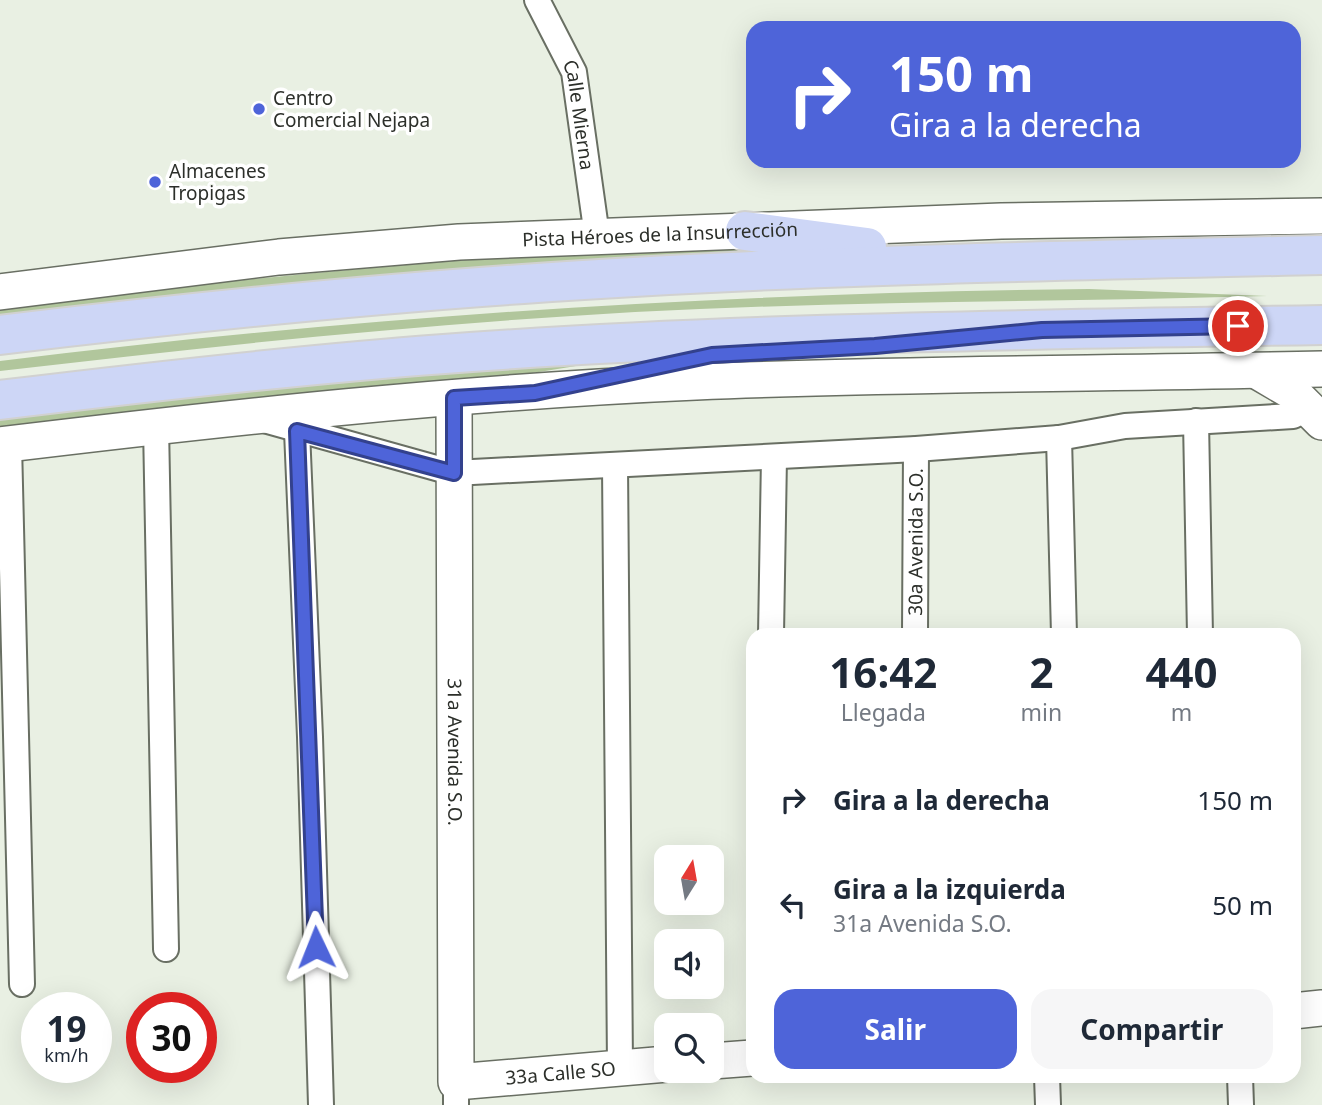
<!DOCTYPE html>
<html lang="es">
<head>
<meta charset="utf-8">
<style>
  :root { --surface:#fff; --page:#f6f6f7; --text:#1f2937; --muted:#747a83; --accent:#4e64d9 }
  body { margin:0; font-family:"Noto Sans",sans-serif; background:var(--page); color:var(--text); height:100vh; display:flex; flex-direction:column; font-size:26px; white-space:nowrap }
  * { box-sizing:border-box; margin:0 }
  p { font-size:23px; color:var(--muted) }
  .icon { flex:none; width:38px; height:38px; fill:none; stroke:currentColor; stroke-width:2; stroke-linecap:round; stroke-linejoin:round }
  .map { position:relative; flex:1; overflow:hidden }
  .sheet { position:absolute; left:746px; top:628px; width:555px; height:455px; display:flex; flex-direction:column; background:var(--surface); border-radius:21px; box-shadow:0 7px 28px #0002 }
  .sheet>* { flex:none }
  .top-card { position:absolute; left:746px; top:21px; width:555px; height:147px; border-radius:21px; box-shadow:0 7px 28px #0002; background:#4e64d9; color:#fff; overflow:hidden }
  .needle { width:46px; rotate:11deg }
  .buttons { position:absolute; left:654px; top:845px; display:grid; gap:14px }
  .buttons a { display:grid; place-items:center; width:70px; height:70px; border-radius:14px; background:var(--surface); box-shadow:0 7px 28px #0002; font-size:35px }
  .speed { position:absolute; left:21px; top:992px; display:flex; gap:14px; font-size:35px; font-weight:700; text-align:center }
  .speed>* { display:grid; place-content:center; width:91px; height:91px; border-radius:50%; background:var(--surface); box-shadow:0 7px 28px #0002; line-height:1 }
  .speed small { font-size:18px; font-weight:400 }
  .speed .limit { border:10px solid #d22; background:#fff; color:#111 }
  .pin { position:absolute; display:grid; place-items:center; width:60px; height:60px; color:#fff; margin:-30px; border:4px solid #fff; border-radius:50%; box-shadow:0 2px 7px #0007 }
  .me { position:absolute; width:77px; margin:-38px; rotate:358deg; stroke-linejoin:round; filter:drop-shadow(0 0 5px #0008) }
  .turn { display:flex; align-items:center; gap:24px; height:147px; padding:0 28px; font-size:32px }
  .turn .icon { width:91px; height:91px; stroke-width:2.5 }
  .turn b { display:block; font-size:49px; line-height:60px }
  .eta { display:flex; justify-content:space-evenly; align-items:center; height:119px; text-align:center }
  .eta b { font-size:42px; font-weight:700; line-height:49px }
  .button { display:flex; gap:14px; margin-top:auto; padding:14px 28px }
  .button a { flex:1; height:80px; border-radius:21px; background:var(--accent); color:#fff; font-size:28px; font-weight:700; line-height:80px; text-align:center }
  .button a+a { background:var(--page); color:var(--text) }
  ul { padding:0; list-style:none }
  li { display:flex; align-items:center; gap:21px; height:105px; padding:0 28px }
  li div { flex:1 }
  li b { display:block; font-size:26px }
  li em { font-style:normal }
  .map>svg:first-child { display:block }
  .green { fill:#b1c69c }
  .lines { fill:none; stroke-linecap:round; stroke-linejoin:round }
  .street-casing { stroke:#696f63; stroke-width:28 }
  .secondary-casing { stroke:#696f63; stroke-width:38 }
  .primary-casing { stroke:#d1d1d0; stroke-width:42 }
  .street { stroke:#fff; stroke-width:24 }
  .secondary { stroke:#fff; stroke-width:35 }
  .primary { stroke:#cdd6f6; stroke-width:38 }
  .route-casing { stroke:#33418d; stroke-width:18 }
  .route { stroke:#4e64d9; stroke-width:12 }
  .poi-dot { fill:#4e64d9; stroke:#fff; stroke-width:2.5 }
  .labels { text-anchor:middle; stroke-width:7; stroke-linejoin:round; paint-order:stroke }
  .poi-label { font-size:19px; fill:#2c2f2a; stroke:#fff; text-anchor:start }
  .street-label { font-size:19px; fill:#2c2f2a; stroke:#fff }
</style>
</head>
<body>
<div class="map">
<svg width="1322" height="1105" viewBox="0 0 1322 1105">
  <rect width="100%" height="100%" fill="#e9f0e3"/>
  <g class="green">
    <path d="M691 245 797 252 0 318V308C230 279 459 257 691 245Z"/>
    <path d="M1089 289 1267 296C1056 302 846 301 635 312 423 324 211 346 0 371V361C364 316 722 293 1089 289Z"/>
    <polygon points="613,360 508,377 394,384 0,427 0,416 278,383"/>
  </g>
  <g class="lines">
    <defs>
      <g id="street">
        <path id="s1" d="M537 0 574 72 597 236"/>
        <polyline points="264,420 454,473 916,449 1059,438 1125,426 1293,416 1309,408"/>
        <polyline points="1196,421 1200,635"/>
        <polyline points="156,426 166,949"/>
        <polyline points="297,431 310,737 321,1105"/>
        <polyline points="1059,438 1064,635"/>
        <polyline points="9,444 22,984"/>
        <polyline points="615,465 620,1067"/>
        <polyline points="771,635 774,457"/>
        <path id="s2" d="M915 635 916 449"/>
        <polyline points="1047,1076 1048,1105"/>
        <polyline points="1240,1076 1241,1105"/>
        <polyline points="456,1082 456,1105"/>
      </g>
      <g id="secondary">
        <path id="s3" d="M0 292 279 257 459 242 1001 221 1322 216"/>
        <polyline points="1257,371 1291,391 1322,422"/>
        <path id="s4" d="M454 398 456 1082 667 1064"/>
        <path d="M0 445C231 417 464 392 696 382 904 373 1114 374 1322 369"/>
        <polyline points="1293,1011 1322,1008"/>
        <polyline points="712,1061 752,1058"/>
      </g>
      <g id="primary">
        <polyline points="745,231 867,247"/>
        <path d="M0 335C174 314 348 296 523 284 789 265 1056 261 1322 255"/>
        <path d="M0 400C148 382 295 365 444 354 736 332 1029 330 1322 325"/>
      </g>
    </defs>
    <use href="#street" class="street-casing"/>
    <use href="#secondary" class="secondary-casing"/>
    <use href="#primary" class="primary-casing"/>
    <use href="#street" class="street"/>
    <use href="#secondary" class="secondary"/>
    <use href="#primary" class="primary"/>
  </g>
  <g class="lines">
    <defs>
      <polyline id="route" points="316,947 297,431 454,473 454,398 535,393 712,355 875,346 1042,330 1238,326"/>
    </defs>
    <use href="#route" class="route-casing"/>
    <use href="#route" class="route"/>
  </g>
  <g class="poi-dot">
    <circle cx="259" cy="109" r="7"/>
    <circle cx="155" cy="182" r="7"/>
  </g>
  <g class="labels">
    <g class="poi-label">
      <text x="273" y="105">Centro<tspan x="273" dy="22">Comercial Nejapa</tspan></text>
      <text x="169" y="178">Almacenes<tspan x="169" dy="22">Tropigas</tspan></text>
    </g>
    <g class="street-label">
      <text dy="7" stroke="none"><textPath href="#s1" startOffset="124">Calle Mierna</textPath></text>
      <text dy="7" stroke="none"><textPath href="#s3" startOffset="663">Pista Héroes de la Insurrección</textPath></text>
      <text dy="7" stroke="none"><textPath href="#s2" startOffset="93">30a Avenida S.O.</textPath></text>
      <text dy="7" stroke="none"><textPath href="#s4" startOffset="354">31a Avenida S.O.</textPath></text>
      <text dy="7" stroke="none"><textPath href="#s4" startOffset="789">33a Calle SO</textPath></text>
    </g>
  </g>
</svg>
<div class="buttons">
<a><svg class="needle" viewBox="-14 -14 28 28"><path d="M0-13l5 13h-10z" fill="#e53935"/><path d="M0 13l5-13h-10z" fill="#747a83"/></svg></a>
<a><svg class="icon" aria-label="sound" viewBox="0 0 24 24"><path d="M4 9h4l5-4v14l-5-4H4zM17 9q2 3 0 6"/></svg></a>
<a><svg class="icon" aria-label="search" viewBox="0 0 24 24"><circle cx="10" cy="10" r="6"/><path d="M15 15l6 6"/></svg></a>
</div>
<div class="speed"><div>19<small>km/h</small></div><div class="limit">30</div></div>
<div class="pin" style="left:1238px;top:326px;background:#d93025"><svg class="icon" aria-label="arrive" viewBox="0 0 24 24"><path d="M6 21V4h12l-3 4 3 4H6"/></svg></div>
<svg class="me" style="left:316px;top:947px" viewBox="-20 -20 40 40"><path d="M0-17L14 15 0 8-14 15z" fill="#4e64d9" stroke="#fff" stroke-width="4"/></svg>
<div class="top-card">
<div class="turn"><svg class="icon" aria-label="right" viewBox="0 0 24 24"><path d="M7 20v-9h11M14 6l5 5-5 5"/></svg><div><b>150 m</b>Gira a la derecha</div></div>
</div>
<section class="sheet">
<div class="eta">
<div><b>16:42</b><p>Llegada</p></div>
<div><b>2</b><p>min</p></div>
<div><b>440</b><p>m</p></div>
</div>
<ul>
<li><svg class="icon" aria-label="right" viewBox="0 0 24 24"><path d="M7 20v-9h11M14 6l5 5-5 5"/></svg><div><b>Gira a la derecha</b></div><em>150 m</em></li>
<li><svg class="icon" aria-label="left" viewBox="0 0 24 24"><path d="M17 20v-9H6M10 6l-5 5 5 5"/></svg><div><b>Gira a la izquierda</b><p>31a Avenida S.O.</p></div><em>50 m</em></li>
</ul>
<div class="button"><a>Salir</a><a>Compartir</a></div>
</section>
</div>
</body>
</html>
